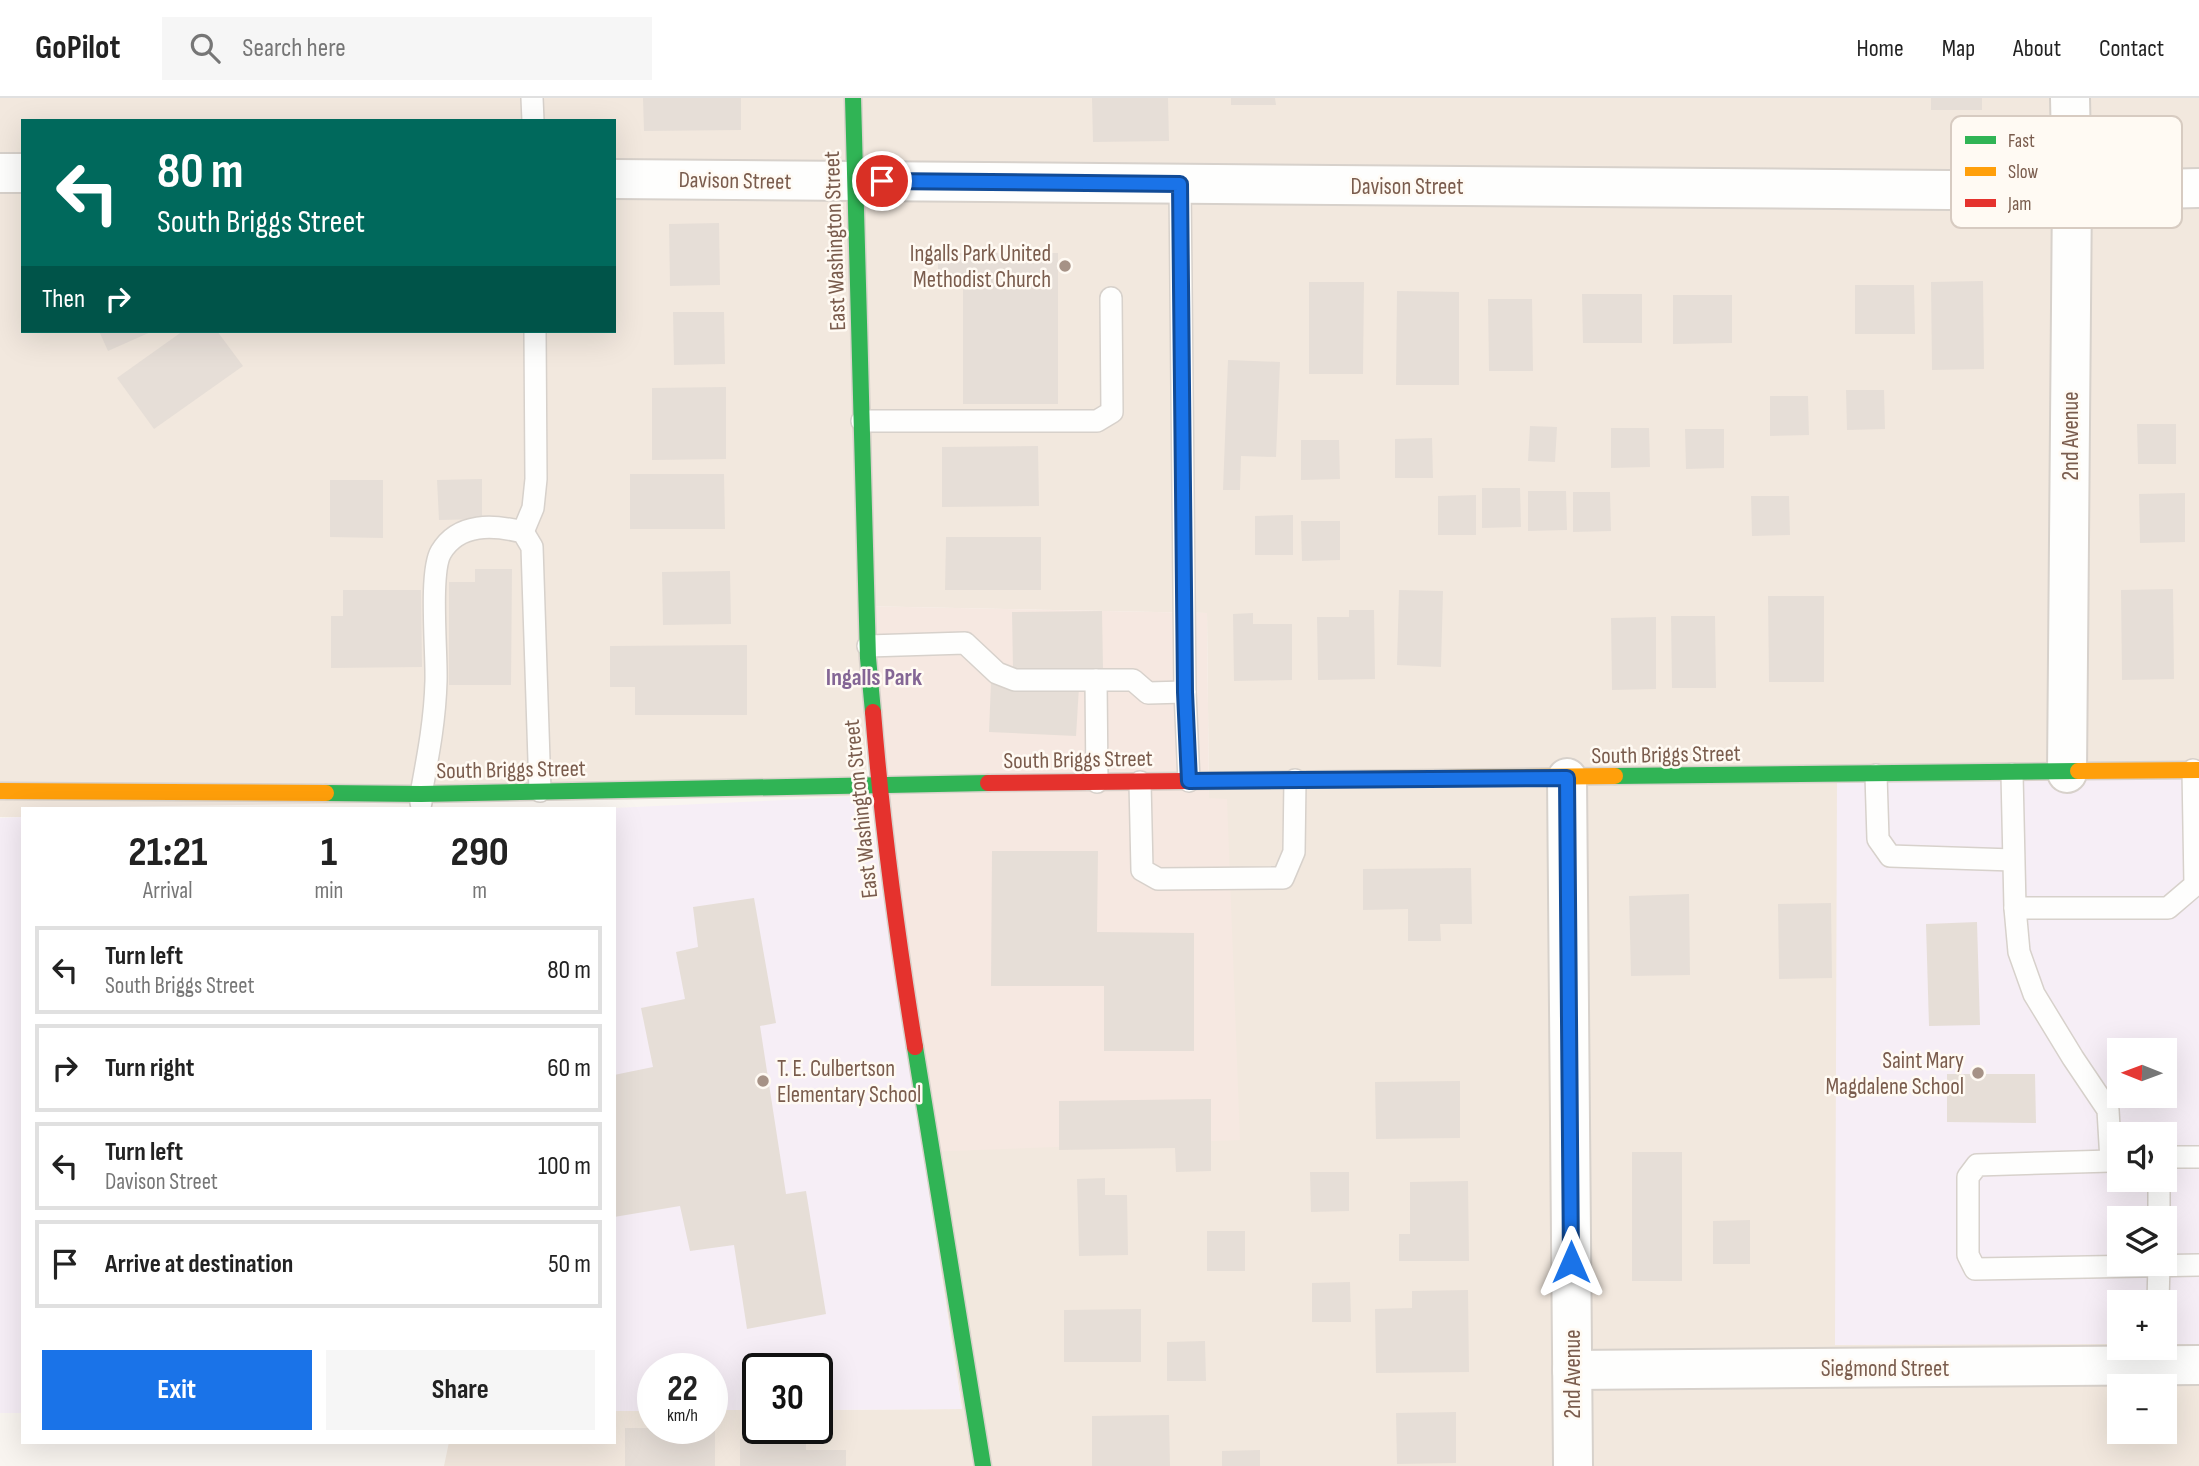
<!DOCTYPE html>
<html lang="en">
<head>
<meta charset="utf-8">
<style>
  :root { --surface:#fff; --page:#f6f6f6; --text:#222; --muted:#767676; --line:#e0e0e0; --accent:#1a73e8 }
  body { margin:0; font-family:"Sofia Sans Condensed",sans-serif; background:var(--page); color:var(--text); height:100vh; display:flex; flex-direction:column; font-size:26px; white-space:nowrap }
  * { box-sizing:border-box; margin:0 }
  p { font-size:23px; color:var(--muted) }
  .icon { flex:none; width:38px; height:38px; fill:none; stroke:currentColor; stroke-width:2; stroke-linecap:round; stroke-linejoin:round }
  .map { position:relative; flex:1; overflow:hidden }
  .details { position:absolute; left:21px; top:709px; width:595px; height:637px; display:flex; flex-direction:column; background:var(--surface); border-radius:0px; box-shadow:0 7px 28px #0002 }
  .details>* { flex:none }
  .banner { position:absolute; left:21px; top:21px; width:595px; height:214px; border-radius:0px; box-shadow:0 7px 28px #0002; background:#00695c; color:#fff; overflow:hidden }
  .needle { width:46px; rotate:271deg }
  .tools { position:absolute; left:2107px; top:940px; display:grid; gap:14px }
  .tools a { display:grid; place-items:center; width:70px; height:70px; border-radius:0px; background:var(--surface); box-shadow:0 7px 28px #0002; font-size:35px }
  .speed { position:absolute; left:637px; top:1255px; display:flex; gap:14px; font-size:35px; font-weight:700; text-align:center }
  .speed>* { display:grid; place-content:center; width:91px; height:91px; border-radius:50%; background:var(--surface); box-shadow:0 7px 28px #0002; line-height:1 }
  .speed small { font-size:18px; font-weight:400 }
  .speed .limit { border:4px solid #111; border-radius:10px; background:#fff; color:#111 }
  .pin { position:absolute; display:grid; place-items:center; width:60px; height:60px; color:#fff; margin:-30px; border:4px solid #fff; border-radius:50%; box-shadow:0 2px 7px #0007 }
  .me { position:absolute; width:77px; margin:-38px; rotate:0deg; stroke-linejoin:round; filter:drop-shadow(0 0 5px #0008) }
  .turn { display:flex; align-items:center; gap:24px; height:147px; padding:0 21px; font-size:32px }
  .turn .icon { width:91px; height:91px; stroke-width:2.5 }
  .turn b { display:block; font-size:49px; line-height:60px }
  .then { display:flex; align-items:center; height:66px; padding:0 21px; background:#0003; gap:14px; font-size:26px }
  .eta { display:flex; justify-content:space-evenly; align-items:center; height:119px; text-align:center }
  .eta b { font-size:42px; font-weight:700; line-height:49px }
  .action { display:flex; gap:14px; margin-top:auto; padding:14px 21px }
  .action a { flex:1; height:80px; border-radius:0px; background:var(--accent); color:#fff; font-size:28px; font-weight:700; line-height:80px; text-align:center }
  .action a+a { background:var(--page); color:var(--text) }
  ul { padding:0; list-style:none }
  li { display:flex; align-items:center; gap:21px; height:88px; margin:0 14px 10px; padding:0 7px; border:4px solid var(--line); border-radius:0px }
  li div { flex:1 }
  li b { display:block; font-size:26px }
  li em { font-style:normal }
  header { display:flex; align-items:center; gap:42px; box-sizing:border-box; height:98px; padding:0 35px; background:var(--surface); border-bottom:2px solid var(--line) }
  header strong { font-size:33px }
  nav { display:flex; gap:38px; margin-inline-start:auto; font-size:24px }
  .search { width:490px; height:63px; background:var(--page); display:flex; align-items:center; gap:18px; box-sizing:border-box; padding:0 24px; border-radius:0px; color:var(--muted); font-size:26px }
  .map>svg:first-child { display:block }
  .residential { fill:#f2e8de; fill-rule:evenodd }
  .commercial { fill:#f6e8e1 }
  .education { fill:#f6eef6; fill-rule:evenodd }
  .building { fill:#e6ded7 }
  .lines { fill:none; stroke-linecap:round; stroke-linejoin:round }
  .lane-casing { stroke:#d7d1cb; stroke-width:24 }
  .street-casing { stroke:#d7d1cb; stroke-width:42 }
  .fast-casing { stroke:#d9d2cb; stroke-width:19 }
  .slow-casing { stroke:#d9d2cb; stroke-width:19 }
  .jam-casing { stroke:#d9d2cb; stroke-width:19 }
  .lane { stroke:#fefefd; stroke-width:21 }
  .street { stroke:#fefefd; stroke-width:38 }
  .fast { stroke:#30b455; stroke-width:16 }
  .slow { stroke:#ff9f0a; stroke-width:16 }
  .jam { stroke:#e5322d; stroke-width:16 }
  .route-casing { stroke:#114b97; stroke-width:18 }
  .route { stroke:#1a73e8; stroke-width:12 }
  .poi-dot { fill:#a69286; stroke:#fffaf3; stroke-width:2.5 }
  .labels { text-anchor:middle; stroke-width:5; stroke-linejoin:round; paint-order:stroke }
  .street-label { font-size:23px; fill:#7a5c4d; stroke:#fffaf3 }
  .poi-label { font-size:23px; fill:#7a5c4d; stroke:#fffaf3; text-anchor:end }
  .neighbourhood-label { font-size:24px; font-weight:bold; fill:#846695; stroke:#fffaf3 }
  .key { fill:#fffaf3; stroke:#d7cbc1; stroke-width:2 }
  .key-label { font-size:19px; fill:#7a5c4d }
</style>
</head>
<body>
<header>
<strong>GoPilot</strong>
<div class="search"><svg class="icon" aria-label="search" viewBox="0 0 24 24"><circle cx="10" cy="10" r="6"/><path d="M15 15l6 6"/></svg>Search here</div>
<nav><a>Home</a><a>Map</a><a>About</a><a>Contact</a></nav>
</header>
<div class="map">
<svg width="2199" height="1368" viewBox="0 0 2199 1368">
  <rect width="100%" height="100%" fill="#f9f5f0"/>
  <path class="residential" d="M0 0H2199V1368H444L449 1344H614V1313H653V1330H712V1312H758V1330H817V1312L962 1311 923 1054 1209 700 1207 515 858 508 868 698 23 710V719H0ZM23 23H614V233H23ZM2119 952H2165V998H2119ZM2119 1036H2165V1082H2119ZM2119 1120H2165V1166H2119ZM2119 1204H2165V1250H2119ZM2119 1288H2165V1334H2119Z"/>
  <polygon class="commercial" points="858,508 1207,515 1209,700 1227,701 1240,1042 923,1054"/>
  <g class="education">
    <path d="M2199 678V1246H2165V1204H2119V1246L1835 1247 1837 681ZM2119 952H2165V998H2119ZM2119 1036H2165V1082H2119ZM2119 1120H2165V1166H2119Z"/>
    <polygon points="868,698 962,1311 817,1312 817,1270 758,1270 758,1312 712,1312 712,1270 653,1270 653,1313 614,1313 614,710"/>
    <polygon points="23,719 23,1315 0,1315 0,720"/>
  </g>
  <g class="building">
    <polygon points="643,0 741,0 741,32 644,33"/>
    <polygon points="1092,0 1168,0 1169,43 1093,44"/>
    <polygon points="1231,0 1275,0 1276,7 1231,7"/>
    <rect x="1931" y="0" width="51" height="12"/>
    <polygon points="719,125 720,187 670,188 669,126"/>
    <polygon points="938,155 1058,155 1058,306 963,306 963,188 938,188"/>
    <polygon points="1983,183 1984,271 1932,272 1931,184"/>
    <polygon points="1309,184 1364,184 1363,276 1309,276"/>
    <polygon points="1855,187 1914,187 1915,236 1855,236"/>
    <polygon points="1397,193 1459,194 1459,287 1396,287"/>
    <polygon points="1582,196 1642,196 1642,245 1583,245"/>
    <polygon points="1673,197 1732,197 1732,245 1673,246"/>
    <polygon points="1488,201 1532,201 1533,273 1489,273"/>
    <polygon points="673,214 724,214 725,266 674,267"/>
    <polygon points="99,233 153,233 108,253"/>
    <polygon points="183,233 217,233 243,268 154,331 117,280"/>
    <polygon points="1228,262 1280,264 1276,359 1241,358 1240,392 1223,392"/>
    <polygon points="726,289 726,361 652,362 652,290"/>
    <polygon points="1846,292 1884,292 1885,331 1847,332"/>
    <polygon points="1770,298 1808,298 1809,337 1770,338"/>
    <polygon points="2137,326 2176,326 2176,366 2138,366"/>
    <polygon points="1530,328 1557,329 1555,364 1528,363"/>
    <polygon points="1611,330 1649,330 1650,369 1611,370"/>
    <polygon points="1685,331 1724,331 1724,370 1686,371"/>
    <polygon points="1432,340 1433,380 1395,380 1395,341"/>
    <polygon points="1301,342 1339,342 1340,381 1301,382"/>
    <polygon points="1038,348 1039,408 942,409 942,349"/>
    <polygon points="630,376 724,376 725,431 630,431"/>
    <polygon points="482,381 482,421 439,422 437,382"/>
    <polygon points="330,382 383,382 383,440 330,439"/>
    <polygon points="1482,390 1520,390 1521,429 1482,430"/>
    <polygon points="1528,393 1566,393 1567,432 1528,433"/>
    <polygon points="1573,394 1610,394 1611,433 1573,434"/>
    <polygon points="2185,395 2185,444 2140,445 2139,396"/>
    <polygon points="1476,397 1476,437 1438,437 1438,398"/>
    <polygon points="1751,398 1789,398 1790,437 1752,438"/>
    <polygon points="1293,417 1293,457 1255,457 1255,418"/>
    <polygon points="1301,423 1340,423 1340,462 1302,463"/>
    <polygon points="946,439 1041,439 1041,492 945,492"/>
    <polygon points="475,471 512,471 511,587 449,587 449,484 475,484"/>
    <polygon points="730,473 731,526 663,527 662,474"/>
    <polygon points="2173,491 2174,581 2122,582 2121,492"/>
    <polygon points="343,492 421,492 422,569 331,570 331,518 343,518"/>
    <polygon points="1399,492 1443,493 1441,569 1397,567"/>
    <polygon points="1768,498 1824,498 1824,584 1769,584"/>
    <polygon points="1349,512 1374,512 1375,581 1318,582 1317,519 1349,519"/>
    <polygon points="1102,513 1103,571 1013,572 1012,514"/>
    <polygon points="1253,515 1253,526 1292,526 1292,582 1234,583 1233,516"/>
    <polygon points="1671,518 1715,518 1716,590 1672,590"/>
    <polygon points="1656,519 1656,591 1612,592 1611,520"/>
    <polygon points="747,547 747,617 635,617 635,589 610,589 610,548"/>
    <polygon points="991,584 1079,589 1076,638 989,634"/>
    <polygon points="992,753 1098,753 1097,834 1194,835 1194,953 1104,953 1104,888 991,888"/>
    <polygon points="1471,770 1472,826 1440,826 1441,843 1408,843 1408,811 1363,812 1363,771"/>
    <polygon points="1689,796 1690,877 1631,878 1629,798"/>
    <polygon points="754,800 776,925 760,928 786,1096 806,1093 826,1216 747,1231 734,1147 690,1153 680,1108 614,1119 614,977 653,969 641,910 685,901 676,854 698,849 693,809"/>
    <polygon points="1831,805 1832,880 1779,881 1778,806"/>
    <polygon points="1977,824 1980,927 1929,928 1926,826"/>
    <polygon points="1947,976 2035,976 2036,1025 1947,1024"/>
    <polygon points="1460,983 1460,1040 1376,1041 1375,984"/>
    <polygon points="1211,1001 1211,1073 1176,1074 1175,1050 1059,1052 1059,1003"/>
    <rect x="1632" y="1054" width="50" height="129"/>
    <polygon points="1310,1074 1349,1074 1349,1113 1311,1114"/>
    <polygon points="1105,1080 1105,1097 1127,1097 1128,1157 1079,1158 1077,1081"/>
    <polygon points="1468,1083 1469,1163 1399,1163 1399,1136 1410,1136 1410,1084"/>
    <polygon points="1750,1122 1750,1166 1713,1166 1713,1123"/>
    <rect x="1207" y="1133" width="38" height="40"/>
    <polygon points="1350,1184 1351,1224 1312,1224 1312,1185"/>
    <polygon points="1468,1192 1469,1274 1376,1275 1375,1211 1412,1210 1412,1193"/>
    <polygon points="1141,1211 1141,1264 1064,1264 1064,1212"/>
    <polygon points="1205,1243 1206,1283 1167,1283 1167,1244"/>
    <polygon points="1456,1314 1456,1365 1397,1366 1396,1315"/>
    <polygon points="1169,1317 1170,1368 1092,1368 1092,1318"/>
    <rect x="625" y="1330" width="90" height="38"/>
    <polygon points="740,1341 806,1342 806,1352 846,1352 846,1368 740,1368"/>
    <polygon points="1260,1352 1260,1368 1222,1368 1222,1353"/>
  </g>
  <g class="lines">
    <defs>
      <g id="lane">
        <polyline points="532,0 533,23"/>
        <polyline points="1180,86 1185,594 1189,683"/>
        <polyline points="862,323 1097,323 1112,314 1111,200"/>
        <polyline points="523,434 533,410 536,381 535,233"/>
        <polyline points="868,548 965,545 997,575 1015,582 1133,582 1148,595 1185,594"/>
        <polyline points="1096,582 1097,684"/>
        <polyline points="2012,676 2015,810 2019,854 2034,896 2073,960 2108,1012 2111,1063 2119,1062"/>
        <polyline points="1876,677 1878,741 1890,758 2013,762"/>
        <polyline points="1140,684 1142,772 1158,781 1283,780 1294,754 1295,682"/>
        <path d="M421 705V696C428 658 435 622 436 583 437 556 429 474 441 454 459 424 494 427 523 434L532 449 540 693"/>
        <polyline points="2015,810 2168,810 2195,787 2193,672"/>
        <polyline points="2165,1059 2199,1059"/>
        <polyline points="2111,1063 1977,1067 1968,1079 1968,1157 1975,1171 2199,1167"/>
        <polyline points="2159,1082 2159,1120"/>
        <polyline points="2158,1204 2159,1166"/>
      </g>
      <g id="street">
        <polyline points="0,75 23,75"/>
        <polyline points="614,81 2072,93 2199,90"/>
        <polyline points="2067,675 2072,93 2070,0"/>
        <polyline points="1567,680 1573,1368"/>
        <polyline points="1572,1272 2199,1267"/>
      </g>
      <g id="fast">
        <polyline points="853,0 868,560 873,614"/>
        <polyline points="1615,678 2078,673"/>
        <polyline points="326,695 421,696 988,685"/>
        <polyline points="915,949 983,1368"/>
      </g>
      <g id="slow">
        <polyline points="2078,673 2199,672"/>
        <polyline points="1185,683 1615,678"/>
        <polyline points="0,693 326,695"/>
      </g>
      <g id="jam">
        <path d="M873 614C882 726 897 838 915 949"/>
        <polyline points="988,685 1185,683"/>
      </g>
    </defs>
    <use href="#lane" class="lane-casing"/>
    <use href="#street" class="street-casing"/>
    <use href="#fast" class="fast-casing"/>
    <use href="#slow" class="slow-casing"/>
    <use href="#jam" class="jam-casing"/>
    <use href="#lane" class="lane"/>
    <use href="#street" class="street"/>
    <use href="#fast" class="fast"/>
    <use href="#slow" class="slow"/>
    <use href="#jam" class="jam"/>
  </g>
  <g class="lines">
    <defs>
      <polyline id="route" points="882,83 1180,86 1185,594 1189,683 1567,680 1571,1164"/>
    </defs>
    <use href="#route" class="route-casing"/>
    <use href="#route" class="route"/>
  </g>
  <g class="poi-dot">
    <circle cx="1065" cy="168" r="7"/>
    <circle cx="1978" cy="975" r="7"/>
    <circle cx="763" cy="983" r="7"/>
  </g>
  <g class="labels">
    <g class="street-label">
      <text transform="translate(735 82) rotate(1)" y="8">Davison Street</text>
      <text x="1407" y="96">Davison Street</text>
      <text transform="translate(834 143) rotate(-92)" y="8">East Washington Street</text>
      <text transform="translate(2070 338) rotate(-90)" y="8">2nd Avenue</text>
      <text transform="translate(1666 656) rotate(-1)" y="8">South Briggs Street</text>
      <text transform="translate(1078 661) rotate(-1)" y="8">South Briggs Street</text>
      <text transform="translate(511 671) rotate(-1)" y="8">South Briggs Street</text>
      <text transform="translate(860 711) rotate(-96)" y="8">East Washington Street</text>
      <text x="1885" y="1278">Siegmond Street</text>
      <text transform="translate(1572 1276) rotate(-90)" y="8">2nd Avenue</text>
    </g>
    <g class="poi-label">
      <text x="1051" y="163">Ingalls Park United<tspan x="1051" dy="26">Methodist Church</tspan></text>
      <text x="1964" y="970">Saint Mary<tspan x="1964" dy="26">Magdalene School</tspan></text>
      <text x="777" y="978" text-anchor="start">T. E. Culbertson<tspan x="777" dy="26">Elementary School</tspan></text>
    </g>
    <g class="neighbourhood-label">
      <text x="874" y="587">Ingalls Park</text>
    </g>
  </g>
  <rect x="1951" y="18" width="231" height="112" rx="10" class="key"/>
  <rect x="1965" y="38" width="31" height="8" fill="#30b455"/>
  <rect x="1965" y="69" width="31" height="9" fill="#ff9f0a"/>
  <rect x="1965" y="101" width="31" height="8" fill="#e5322d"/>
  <g class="key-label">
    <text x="2008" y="49">Fast</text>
    <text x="2008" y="80">Slow</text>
    <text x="2008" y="112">Jam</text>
  </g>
</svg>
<div class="tools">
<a><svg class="needle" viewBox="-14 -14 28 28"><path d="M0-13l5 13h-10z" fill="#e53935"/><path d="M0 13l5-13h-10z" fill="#767676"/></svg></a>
<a><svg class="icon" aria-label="sound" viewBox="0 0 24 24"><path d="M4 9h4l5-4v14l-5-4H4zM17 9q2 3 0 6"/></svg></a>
<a><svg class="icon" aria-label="layers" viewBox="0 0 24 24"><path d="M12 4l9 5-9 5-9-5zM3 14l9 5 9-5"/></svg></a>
<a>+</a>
<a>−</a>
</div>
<div class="speed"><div>22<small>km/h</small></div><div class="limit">30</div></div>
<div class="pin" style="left:882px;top:83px;background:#d93025"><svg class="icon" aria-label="arrive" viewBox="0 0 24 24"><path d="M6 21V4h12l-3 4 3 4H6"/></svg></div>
<svg class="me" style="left:1571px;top:1164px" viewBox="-20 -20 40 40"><path d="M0-17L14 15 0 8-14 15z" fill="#1a73e8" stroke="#fff" stroke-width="4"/></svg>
<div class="banner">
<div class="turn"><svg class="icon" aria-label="left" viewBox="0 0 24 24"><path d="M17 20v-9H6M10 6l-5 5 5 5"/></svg><div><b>80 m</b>South Briggs Street</div></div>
<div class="then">Then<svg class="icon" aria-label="right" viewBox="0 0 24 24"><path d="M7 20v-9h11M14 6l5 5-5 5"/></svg></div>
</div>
<section class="details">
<div class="eta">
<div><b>21:21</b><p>Arrival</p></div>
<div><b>1</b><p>min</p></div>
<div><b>290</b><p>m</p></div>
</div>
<ul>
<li><svg class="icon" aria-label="left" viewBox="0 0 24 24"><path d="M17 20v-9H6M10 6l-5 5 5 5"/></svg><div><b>Turn left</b><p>South Briggs Street</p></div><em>80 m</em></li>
<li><svg class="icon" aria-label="right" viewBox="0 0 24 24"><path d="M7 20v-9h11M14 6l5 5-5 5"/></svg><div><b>Turn right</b></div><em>60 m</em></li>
<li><svg class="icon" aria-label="left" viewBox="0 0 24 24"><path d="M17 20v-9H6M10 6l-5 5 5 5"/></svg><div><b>Turn left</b><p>Davison Street</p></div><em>100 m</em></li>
<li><svg class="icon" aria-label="arrive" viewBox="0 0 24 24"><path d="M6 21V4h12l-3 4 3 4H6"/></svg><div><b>Arrive at destination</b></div><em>50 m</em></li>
</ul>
<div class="action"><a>Exit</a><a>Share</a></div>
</section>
</div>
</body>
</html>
